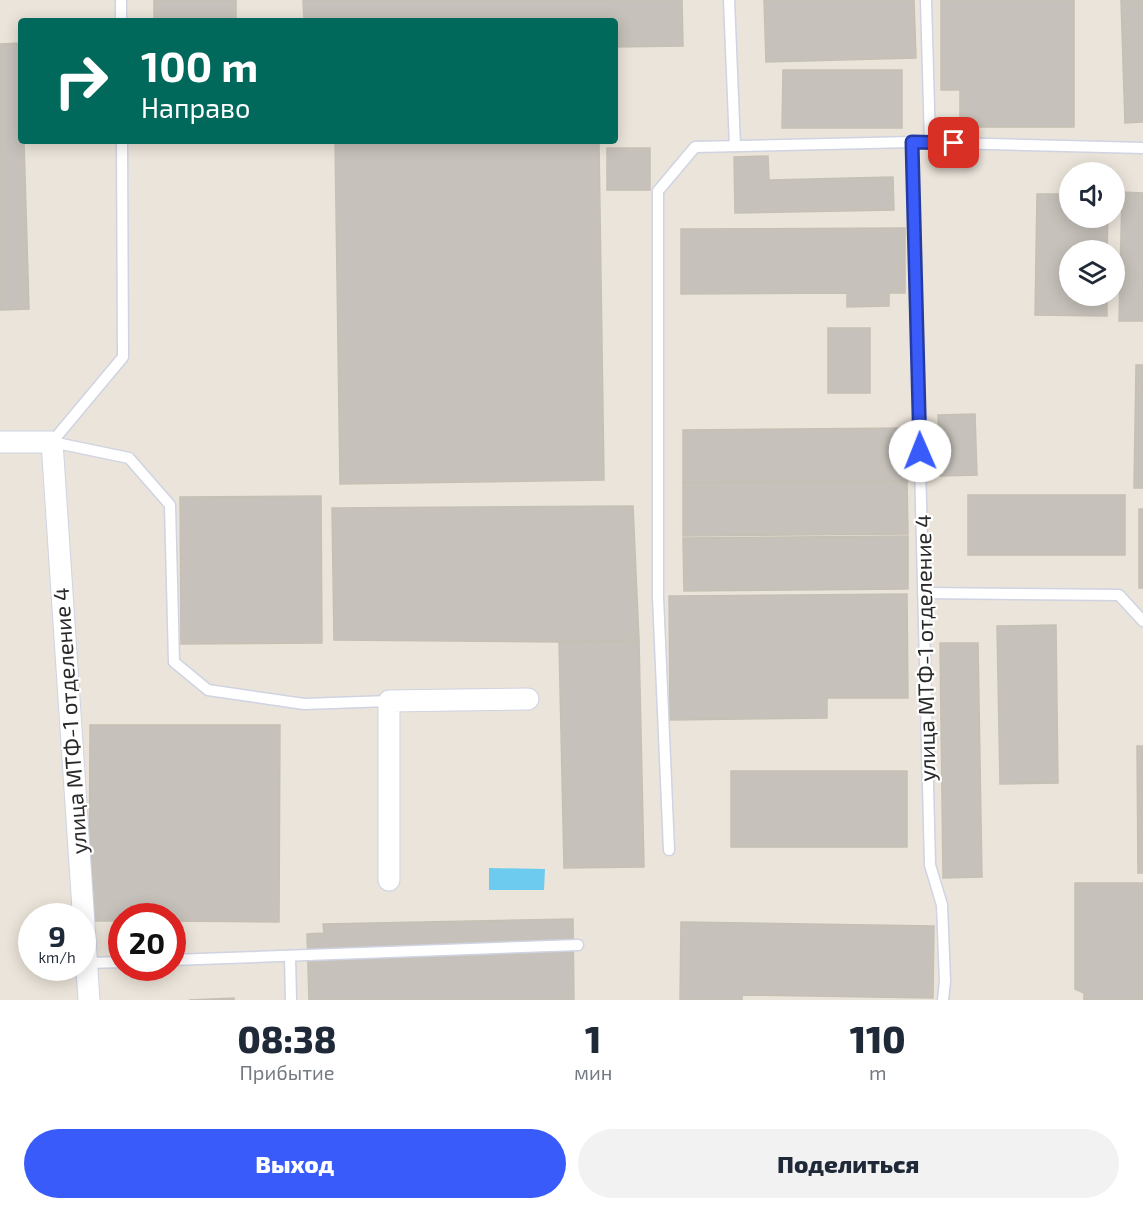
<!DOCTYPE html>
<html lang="ru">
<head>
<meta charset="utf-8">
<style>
  :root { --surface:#fff; --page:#f2f2f3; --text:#1f2937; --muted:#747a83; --accent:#385bfa }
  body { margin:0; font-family:"Exo 2",sans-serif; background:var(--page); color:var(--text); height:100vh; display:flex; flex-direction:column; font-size:22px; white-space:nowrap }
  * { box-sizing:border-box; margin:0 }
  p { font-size:20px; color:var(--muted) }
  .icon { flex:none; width:33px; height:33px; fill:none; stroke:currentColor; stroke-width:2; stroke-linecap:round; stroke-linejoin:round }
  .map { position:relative; height:1000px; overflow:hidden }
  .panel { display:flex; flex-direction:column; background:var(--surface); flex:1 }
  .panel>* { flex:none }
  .banner { position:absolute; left:18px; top:18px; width:600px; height:126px; border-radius:6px; box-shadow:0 3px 15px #0003; background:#00695c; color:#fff; overflow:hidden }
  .fabs { position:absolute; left:1059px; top:162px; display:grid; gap:12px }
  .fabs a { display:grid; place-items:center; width:66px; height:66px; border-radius:50%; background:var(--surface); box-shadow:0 3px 15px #0003; font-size:30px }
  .speed { position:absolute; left:18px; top:903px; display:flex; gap:12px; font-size:30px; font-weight:700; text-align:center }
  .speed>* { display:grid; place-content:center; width:78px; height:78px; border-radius:50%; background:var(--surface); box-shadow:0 3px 15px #0003; line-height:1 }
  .speed small { font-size:15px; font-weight:400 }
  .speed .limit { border:9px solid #d22; background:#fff; color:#111 }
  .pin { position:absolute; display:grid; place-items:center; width:51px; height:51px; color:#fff; margin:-26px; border-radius:12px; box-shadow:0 3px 9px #0006 }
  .me { position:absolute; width:66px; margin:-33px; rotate:359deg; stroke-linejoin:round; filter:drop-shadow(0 0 4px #0008) }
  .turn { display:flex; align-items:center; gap:21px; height:126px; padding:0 24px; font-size:27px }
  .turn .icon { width:78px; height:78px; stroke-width:2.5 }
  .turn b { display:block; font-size:42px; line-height:51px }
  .eta { display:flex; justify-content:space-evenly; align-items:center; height:102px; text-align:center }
  .eta b { font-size:36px; font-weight:800; line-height:42px }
  .button { display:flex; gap:12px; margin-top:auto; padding:12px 24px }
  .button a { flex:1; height:69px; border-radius:36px; background:var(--accent); color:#fff; font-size:24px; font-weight:800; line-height:69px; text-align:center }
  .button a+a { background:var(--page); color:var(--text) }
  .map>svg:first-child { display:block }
  .water { fill:#6ccbef }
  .building { fill:#c6c1ba; stroke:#c6c0b4; stroke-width:1.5 }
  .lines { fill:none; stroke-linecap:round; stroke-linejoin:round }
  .lane-casing { stroke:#cfd3e2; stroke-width:13 }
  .street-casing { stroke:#cfd3e2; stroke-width:23 }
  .lane { stroke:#fff; stroke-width:10 }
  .street { stroke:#fff; stroke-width:21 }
  .route-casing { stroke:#243ba2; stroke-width:15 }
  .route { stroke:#385bfa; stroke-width:10 }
  .labels { text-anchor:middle; stroke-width:4.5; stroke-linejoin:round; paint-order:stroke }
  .street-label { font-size:22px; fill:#292929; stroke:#fff }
</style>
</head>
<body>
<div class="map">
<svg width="1143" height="1000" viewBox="0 0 1143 1000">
  <rect width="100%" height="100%" fill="#ebe4da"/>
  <polygon class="water" points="489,868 545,869 544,890 489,890"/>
  <g class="building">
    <rect x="154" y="0" width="82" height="21"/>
    <polygon points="303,0 682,0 683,46 615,47 615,21 304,21"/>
    <polygon points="764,0 914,0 916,58 766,62"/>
    <polygon points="941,0 1074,0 1074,127 960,127 960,90 941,90"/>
    <polygon points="1121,0 1143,0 1143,122 1125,123"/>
    <polygon points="21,43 21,141 24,141 29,309 0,310 0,44"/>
    <polygon points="783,70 902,70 902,128 782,128"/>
    <polygon points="335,141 599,141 604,480 340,484"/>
    <rect x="607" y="148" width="43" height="42"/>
    <polygon points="768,156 769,180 893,177 894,210 735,213 734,157"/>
    <polygon points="1122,192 1143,193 1143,321 1119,321"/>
    <polygon points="1037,194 1070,194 1070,218 1108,218 1107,250 1070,250 1070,296 1107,296 1107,316 1035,315"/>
    <polygon points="905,228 905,293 889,293 889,306 847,307 847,293 681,294 681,229"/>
    <rect x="828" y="328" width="42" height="65"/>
    <polygon points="1136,365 1143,365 1143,488 1134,488"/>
    <polygon points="975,414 977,475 940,476 938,415"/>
    <polygon points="907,428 908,481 683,483 683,430"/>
    <polygon points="907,481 908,534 683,536 683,483"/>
    <rect x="968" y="495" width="157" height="60"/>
    <polygon points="321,496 322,643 181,644 180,497"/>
    <polygon points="633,506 639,640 559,642 334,640 332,508"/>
    <rect x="1139" y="509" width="4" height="79"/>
    <polygon points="908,536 908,589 684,591 683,538"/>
    <polygon points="907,594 908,698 827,698 827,718 670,720 669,596"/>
    <polygon points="1056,625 1058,783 1000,784 997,626"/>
    <polygon points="639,640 644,867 564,868 559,642"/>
    <polygon points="940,643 978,643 982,877 943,878"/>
    <polygon points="90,725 280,725 279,922 172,921 172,916 122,916 122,921 89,921"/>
    <polygon points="1137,746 1143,746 1143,873 1138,873"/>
    <rect x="731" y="771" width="176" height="76"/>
    <polygon points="1075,883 1143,883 1143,1000 1084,1000 1084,993 1075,989"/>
    <polygon points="573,919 574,1000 309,1000 307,934 324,933 323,924"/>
    <polygon points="681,922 934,926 933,998 742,995 742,1000 680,1000"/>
    <polygon points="234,998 234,1000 189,1000"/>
  </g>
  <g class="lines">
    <defs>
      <g id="lane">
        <polyline points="729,0 735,146"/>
        <polyline points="926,0 930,143"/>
        <polyline points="121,2 121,21"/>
        <polyline points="122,141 123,357 52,442 129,458 170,505 174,662 208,690 304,704 389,701"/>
        <polyline points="912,142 930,865 942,905 945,981 943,1000"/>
        <polyline points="923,593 1119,595 1143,621"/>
        <polyline points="669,850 658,597 658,191 695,147 912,142 1143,148"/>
        <polyline points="290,956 291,1000"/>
        <polyline points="172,960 578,945"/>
        <polyline points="87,963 122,962"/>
      </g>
      <g id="street">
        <polyline points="0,442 52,442 89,1000"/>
        <polyline points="389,880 389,701 528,699"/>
      </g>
    </defs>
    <use href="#lane" class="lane-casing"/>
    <use href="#street" class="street-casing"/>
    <use href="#lane" class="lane"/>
    <use href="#street" class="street"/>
  </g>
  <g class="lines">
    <defs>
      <polyline id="route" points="920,451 912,142 954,143"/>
    </defs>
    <use href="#route" class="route-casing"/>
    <use href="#route" class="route"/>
  </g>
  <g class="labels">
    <g class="street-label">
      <text transform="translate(925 648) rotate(-91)" y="8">улица МТФ-1 отделение 4</text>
      <text transform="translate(70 721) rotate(-94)" y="8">улица МТФ-1 отделение 4</text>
    </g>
  </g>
</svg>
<div class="fabs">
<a><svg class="icon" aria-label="sound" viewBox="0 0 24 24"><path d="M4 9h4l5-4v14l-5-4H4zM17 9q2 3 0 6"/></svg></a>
<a><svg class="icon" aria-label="layers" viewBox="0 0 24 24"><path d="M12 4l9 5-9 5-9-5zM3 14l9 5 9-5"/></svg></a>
</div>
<div class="speed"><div>9<small>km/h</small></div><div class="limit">20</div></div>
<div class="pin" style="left:954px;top:143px;background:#d93025"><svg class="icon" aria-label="arrive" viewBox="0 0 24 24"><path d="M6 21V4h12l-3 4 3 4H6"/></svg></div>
<svg class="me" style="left:920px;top:451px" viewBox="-20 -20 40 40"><circle r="19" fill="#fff"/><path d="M0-13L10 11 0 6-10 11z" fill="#385bfa"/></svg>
<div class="banner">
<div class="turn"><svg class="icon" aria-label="right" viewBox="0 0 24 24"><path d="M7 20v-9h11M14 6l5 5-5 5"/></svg><div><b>100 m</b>Направо</div></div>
</div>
</div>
<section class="panel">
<div class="eta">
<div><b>08:38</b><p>Прибытие</p></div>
<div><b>1</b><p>мин</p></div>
<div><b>110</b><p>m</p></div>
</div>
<div class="button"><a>Выход</a><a>Поделиться</a></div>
</section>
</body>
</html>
